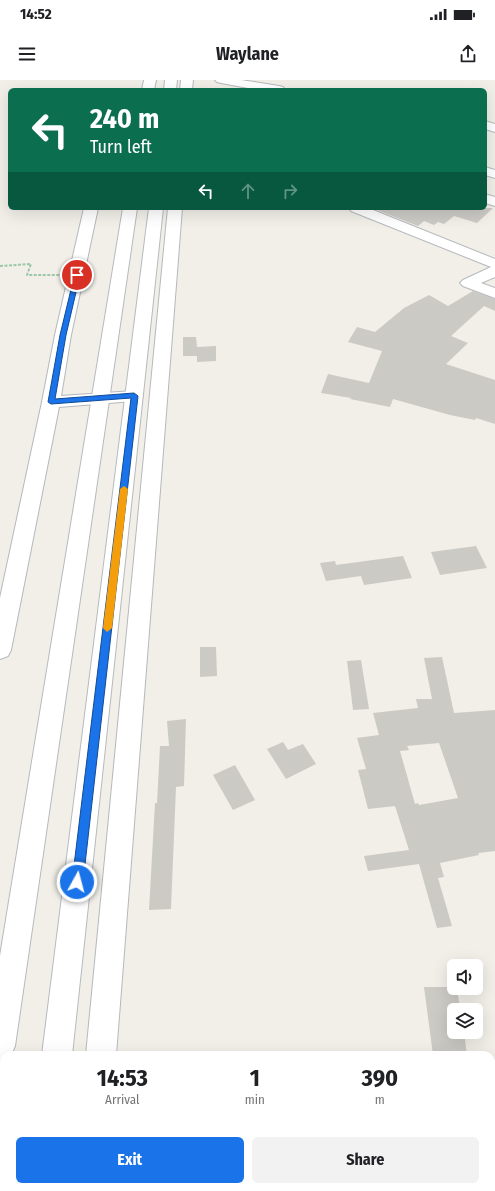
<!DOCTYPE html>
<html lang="en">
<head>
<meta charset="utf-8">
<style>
  :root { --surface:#fff; --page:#f2f2f2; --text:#202124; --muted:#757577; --accent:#1a73e8 }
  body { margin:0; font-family:"Fira Sans Condensed",sans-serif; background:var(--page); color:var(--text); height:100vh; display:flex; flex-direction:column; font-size:15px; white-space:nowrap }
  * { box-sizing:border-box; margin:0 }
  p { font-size:13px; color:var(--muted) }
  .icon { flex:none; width:22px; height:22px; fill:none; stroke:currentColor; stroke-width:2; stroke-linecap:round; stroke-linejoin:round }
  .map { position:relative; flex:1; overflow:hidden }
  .details { position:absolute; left:0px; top:971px; width:495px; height:140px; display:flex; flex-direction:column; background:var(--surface); border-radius:12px 12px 0 0; box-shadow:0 4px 16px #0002 }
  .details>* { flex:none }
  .banner { position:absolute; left:8px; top:8px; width:479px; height:122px; border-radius:6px; box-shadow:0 4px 16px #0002; background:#0b6e4f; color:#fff; overflow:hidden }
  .buttons { position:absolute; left:447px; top:879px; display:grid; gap:8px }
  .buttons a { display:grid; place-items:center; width:36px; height:36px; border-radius:6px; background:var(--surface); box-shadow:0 4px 16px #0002; font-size:20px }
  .pin { position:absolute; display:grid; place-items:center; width:34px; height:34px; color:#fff; margin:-17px; border:2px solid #fff; border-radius:50%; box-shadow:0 1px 4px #0007 }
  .me { position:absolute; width:44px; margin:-22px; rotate:7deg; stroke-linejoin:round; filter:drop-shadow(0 0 3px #0008) }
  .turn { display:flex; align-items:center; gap:14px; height:84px; padding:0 16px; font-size:18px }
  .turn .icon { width:52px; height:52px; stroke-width:2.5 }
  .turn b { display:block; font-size:28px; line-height:34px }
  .lanes { display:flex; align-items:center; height:38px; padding:0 16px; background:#0003; justify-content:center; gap:20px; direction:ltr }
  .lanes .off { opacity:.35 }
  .eta { display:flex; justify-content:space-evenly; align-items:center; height:68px; text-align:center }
  .eta b { font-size:24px; font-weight:700; line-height:28px }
  .primary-button { display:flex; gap:8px; margin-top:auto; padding:8px 16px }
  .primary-button a { flex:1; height:46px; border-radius:6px; background:var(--accent); color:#fff; font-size:16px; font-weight:700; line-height:46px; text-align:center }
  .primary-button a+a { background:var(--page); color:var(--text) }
  .status { display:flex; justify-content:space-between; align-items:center; height:28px; padding:0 20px; background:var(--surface); direction:ltr }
  .status svg { height:11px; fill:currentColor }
  header { display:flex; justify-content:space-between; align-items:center; height:52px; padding:0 16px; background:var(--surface); font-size:18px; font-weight:700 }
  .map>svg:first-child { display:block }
  .building { fill:#cccac5; fill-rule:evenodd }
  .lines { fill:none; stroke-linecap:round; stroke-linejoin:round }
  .street-casing { stroke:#b5b8bc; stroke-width:2 }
  .secondary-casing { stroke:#b6babf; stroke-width:2 }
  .path { stroke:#9cc7a9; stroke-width:2; stroke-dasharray:3 1.5; stroke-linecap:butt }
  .street { fill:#fff; fill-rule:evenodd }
  .secondary { fill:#fff; fill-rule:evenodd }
  .route { fill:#1a73e8; stroke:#114b97 }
  .slow { fill:#f59e0b }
</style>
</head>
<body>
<div class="status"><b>14:52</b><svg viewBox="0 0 49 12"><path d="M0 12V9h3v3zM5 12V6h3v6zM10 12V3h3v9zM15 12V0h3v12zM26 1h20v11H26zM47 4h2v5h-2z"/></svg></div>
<header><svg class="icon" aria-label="menu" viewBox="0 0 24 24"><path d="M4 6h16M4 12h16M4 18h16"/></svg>Waylane<svg class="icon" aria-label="share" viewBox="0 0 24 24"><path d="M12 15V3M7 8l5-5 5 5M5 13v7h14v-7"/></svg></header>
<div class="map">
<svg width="495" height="1111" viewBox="0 0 495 1111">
  <rect width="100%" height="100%" fill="#f1efe8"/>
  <g class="building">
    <polygon points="372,128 493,128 477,143 454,136 444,144 438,142 434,145 424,141 418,146"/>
    <polygon points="473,211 495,219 495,231 484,226 451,256 468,263 446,284 495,300 495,344 476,338 475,340 450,335 393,319 390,327 350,319 351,318 321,313 328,294 369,303 382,271 348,262 357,247 375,252 404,228 429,215 448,226"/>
    <polygon points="183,257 196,257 197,267 216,266 216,281 197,282 197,276 183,276"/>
    <polygon points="476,466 487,488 440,495 431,472"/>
    <polygon points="403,476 412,498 364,505 361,496 326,501 320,483 335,481 336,485"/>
    <polygon points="200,567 216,567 217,596 200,597"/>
    <path d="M442 577 454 633 495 630V771L478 773 479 775 440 783 444 797 438 798 452 846 437 848 419 784 368 791 364 776 409 770 395 726 368 729 358 690 366 689 357 658 379 655 373 633 418 628 416 619H432L424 578ZM439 663 458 718 419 725 418 723 415 724 400 671 409 670 407 666Z"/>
    <polygon points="361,580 369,629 353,630 347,581"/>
    <polygon points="186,639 184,706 176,707 171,829 149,830 155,723 157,723 160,666 169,666 167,641"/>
    <polygon points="283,662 288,670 303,664 316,684 286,699 267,669"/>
    <polygon points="235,685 255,720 233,730 213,695"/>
    <polygon points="424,907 454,907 454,908 457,908 460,930 454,930 454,952 464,952 467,975 433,975"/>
  </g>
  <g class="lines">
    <defs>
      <g id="street">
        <polygon points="181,0 193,0 192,10 180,10"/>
        <polygon points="215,0 241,0 279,6 283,7 285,10 259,10 221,3 217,2"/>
        <polygon points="485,41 495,44 495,52 485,49"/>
        <polygon points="485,87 495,90 495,98 485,95"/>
        <polygon points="485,114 495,117 495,126 485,123"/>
        <polygon points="84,128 98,128 71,255 61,316 134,311 140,312 143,316 140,320 134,321 59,327 11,570 8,576 0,579 0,518 42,322 55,255"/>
        <polygon points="168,128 182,128 116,975 86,975"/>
        <polygon points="349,128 368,128 495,179 495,197 481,203 495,208 495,218 463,206 460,203 463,200 491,187 351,131"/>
        <rect x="73" y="1107" width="32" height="4"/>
      </g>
      <g id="secondary">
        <polygon points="144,0 156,0 154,10 142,10"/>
        <polygon points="165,0 177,0 176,10 164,10"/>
        <polygon points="123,128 137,128 15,966 11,975 4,975 4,979 0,981 0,876"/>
        <polygon points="149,128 163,128 72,975 42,975"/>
        <rect x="25" y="1107" width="32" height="4"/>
      </g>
    </defs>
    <use href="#street" class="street-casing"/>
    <use href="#secondary" class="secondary-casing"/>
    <polyline class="path" points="0,186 31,184 27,195 61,195"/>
    <use href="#street" class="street"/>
    <use href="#secondary" class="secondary"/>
  </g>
  <polygon class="route" points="75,193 80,195 66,255 55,319 134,313 138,316 83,802 81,806 77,807 73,806 72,802 131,318 51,324 48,322 60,255"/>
  <polygon class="slow" points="124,406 128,409 112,548 107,552 103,548 120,409"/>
</svg>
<div class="buttons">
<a><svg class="icon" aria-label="sound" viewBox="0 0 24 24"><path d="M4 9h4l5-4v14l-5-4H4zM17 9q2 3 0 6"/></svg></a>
<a><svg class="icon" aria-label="layers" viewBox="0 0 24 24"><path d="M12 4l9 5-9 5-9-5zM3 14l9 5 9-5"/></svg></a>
</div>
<div class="pin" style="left:77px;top:195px;background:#d93025"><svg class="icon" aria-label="arrive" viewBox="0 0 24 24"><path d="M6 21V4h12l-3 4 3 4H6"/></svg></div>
<svg class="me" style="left:77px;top:802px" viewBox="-20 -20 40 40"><circle r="17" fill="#1a73e8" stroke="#fff" stroke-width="3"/><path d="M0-11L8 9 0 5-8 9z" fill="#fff"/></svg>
<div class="banner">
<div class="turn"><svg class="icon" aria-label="left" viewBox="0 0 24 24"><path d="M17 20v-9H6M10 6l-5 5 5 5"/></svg><div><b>240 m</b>Turn left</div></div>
<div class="lanes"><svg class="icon" aria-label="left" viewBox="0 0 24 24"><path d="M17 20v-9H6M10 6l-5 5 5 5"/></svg><svg class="icon off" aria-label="ahead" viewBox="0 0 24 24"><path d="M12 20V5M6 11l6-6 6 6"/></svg><svg class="icon off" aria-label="right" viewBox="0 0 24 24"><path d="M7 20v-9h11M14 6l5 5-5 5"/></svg></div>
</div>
<section class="details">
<div class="eta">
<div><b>14:53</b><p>Arrival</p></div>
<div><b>1</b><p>min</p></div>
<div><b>390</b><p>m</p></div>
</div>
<div class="primary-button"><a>Exit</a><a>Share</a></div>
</section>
</div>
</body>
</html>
